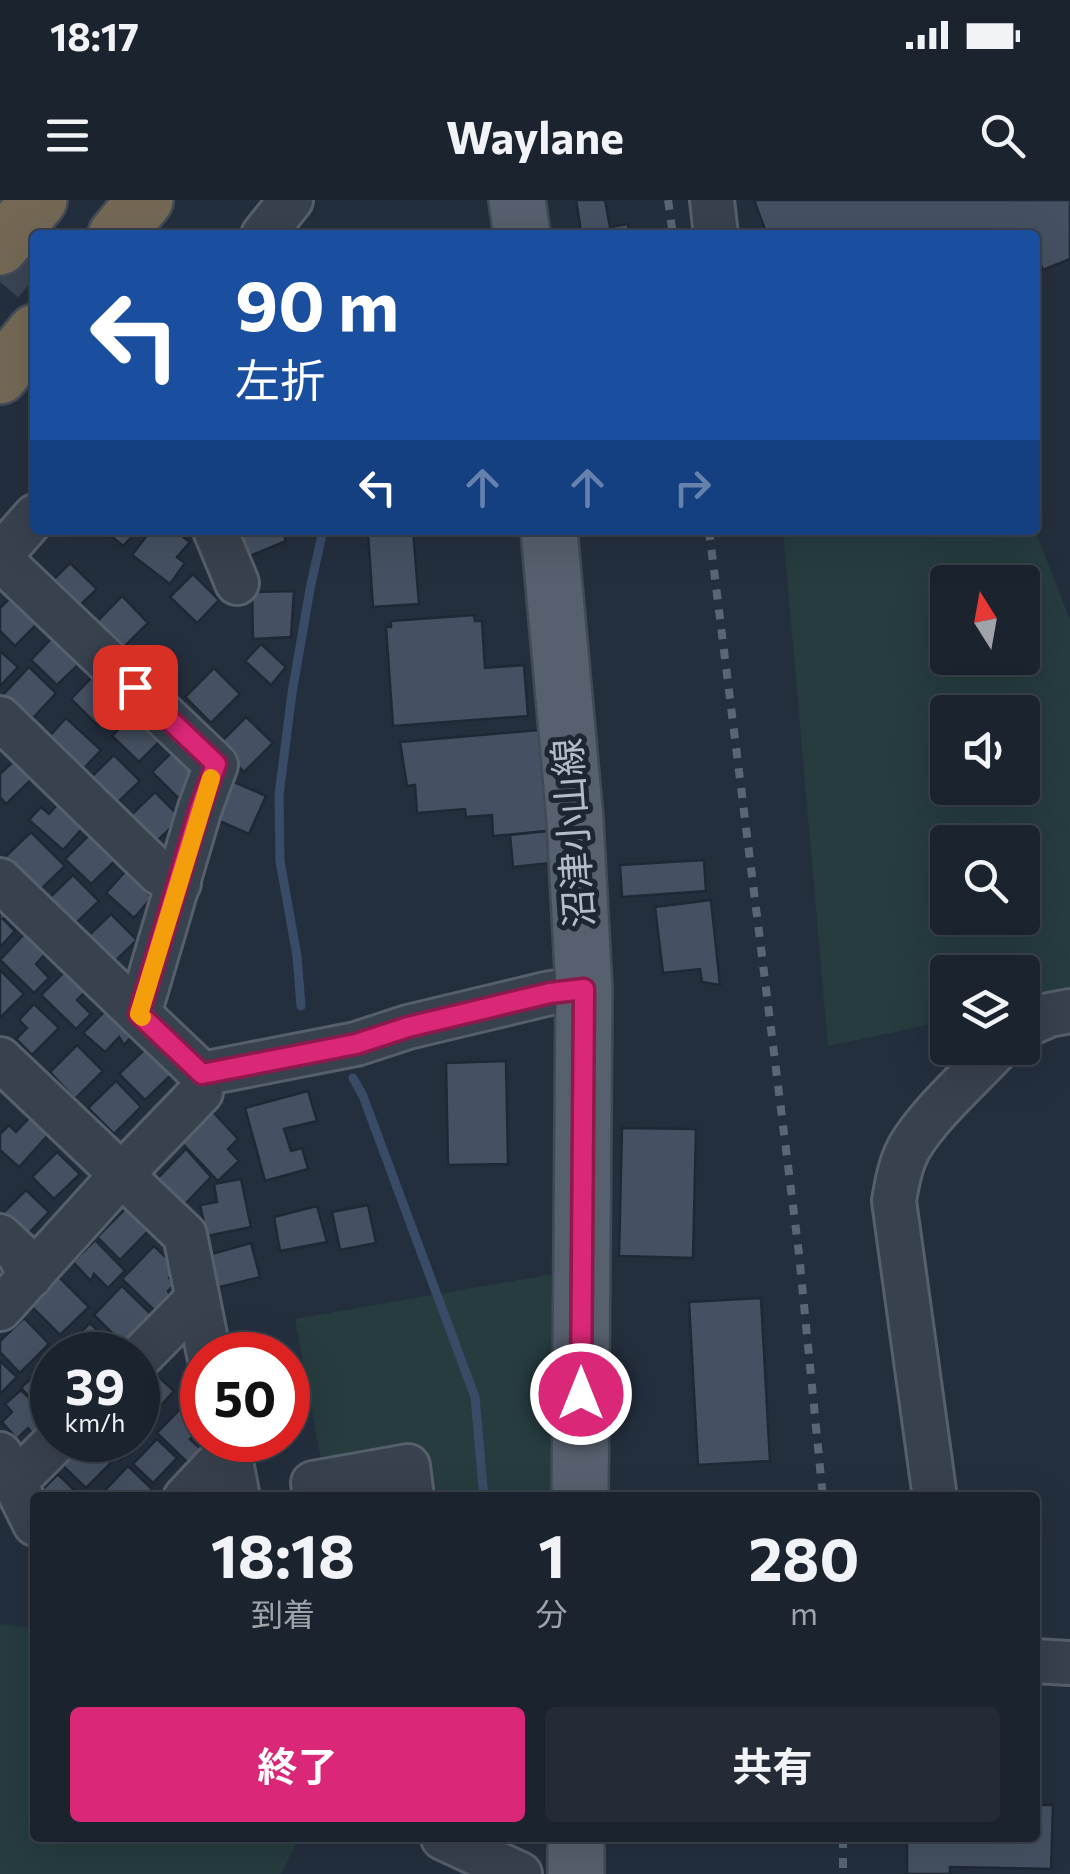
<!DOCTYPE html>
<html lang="ja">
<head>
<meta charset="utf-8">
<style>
  :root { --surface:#1b232e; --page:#242b36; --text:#f1f3f6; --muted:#a0a4aa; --line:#39404a; --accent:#db2777 }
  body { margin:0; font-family:Commissioner,"Noto Sans JP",sans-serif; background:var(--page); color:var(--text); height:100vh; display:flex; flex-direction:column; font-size:38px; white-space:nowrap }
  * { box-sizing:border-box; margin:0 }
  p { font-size:32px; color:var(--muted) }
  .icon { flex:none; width:55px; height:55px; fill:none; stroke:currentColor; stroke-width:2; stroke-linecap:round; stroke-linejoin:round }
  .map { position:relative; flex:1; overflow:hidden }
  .sheet { position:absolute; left:30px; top:1292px; width:1010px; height:350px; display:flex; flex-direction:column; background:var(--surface); border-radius:10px; box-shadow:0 10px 40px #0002,0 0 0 2px var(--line) }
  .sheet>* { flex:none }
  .hud { position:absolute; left:30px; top:30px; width:1010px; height:305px; border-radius:10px; box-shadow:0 10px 40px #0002,0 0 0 2px var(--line); background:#1a4fa0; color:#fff; overflow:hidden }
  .needle { width:65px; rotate:349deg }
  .controls { position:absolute; left:930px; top:365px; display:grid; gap:20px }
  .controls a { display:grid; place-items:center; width:110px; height:110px; border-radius:10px; background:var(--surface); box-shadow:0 10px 40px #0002,0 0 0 2px var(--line); font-size:50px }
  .speed { position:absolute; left:30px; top:1132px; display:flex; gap:20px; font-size:50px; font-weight:700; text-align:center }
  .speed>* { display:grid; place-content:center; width:130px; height:130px; border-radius:50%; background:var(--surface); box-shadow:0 10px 40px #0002,0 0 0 2px var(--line); line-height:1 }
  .speed small { font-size:25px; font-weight:400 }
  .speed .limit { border:15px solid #d22; background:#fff; color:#111 }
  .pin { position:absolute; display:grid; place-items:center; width:85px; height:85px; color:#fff; margin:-42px; border-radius:20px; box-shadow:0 5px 15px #0006 }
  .me { position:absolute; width:110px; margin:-55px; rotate:0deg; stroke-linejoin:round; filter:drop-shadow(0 0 8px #0008) }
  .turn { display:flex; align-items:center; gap:35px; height:210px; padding:0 40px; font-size:45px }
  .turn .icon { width:130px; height:130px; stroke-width:2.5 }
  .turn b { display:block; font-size:70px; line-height:85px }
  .lanes { display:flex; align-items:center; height:95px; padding:0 40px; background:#0003; justify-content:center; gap:50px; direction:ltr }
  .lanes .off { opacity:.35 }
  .eta { display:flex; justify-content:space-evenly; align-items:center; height:170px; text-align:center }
  .eta b { font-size:60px; font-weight:700; line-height:70px }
  .button { display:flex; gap:20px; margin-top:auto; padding:20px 40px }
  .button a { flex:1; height:115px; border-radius:10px; background:var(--accent); color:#fff; font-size:40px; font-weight:700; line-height:115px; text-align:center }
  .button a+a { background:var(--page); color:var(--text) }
  .status { display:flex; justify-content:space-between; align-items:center; height:70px; padding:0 50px; background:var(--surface); direction:ltr }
  .status svg { height:28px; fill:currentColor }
  header { display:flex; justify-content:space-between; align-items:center; height:130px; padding:0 40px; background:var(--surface); font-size:45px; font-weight:700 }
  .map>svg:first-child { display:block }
  .green { fill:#263c3f; fill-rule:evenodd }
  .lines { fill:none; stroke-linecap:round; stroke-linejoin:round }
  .stream { stroke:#394c67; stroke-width:9 }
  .building { fill:#455162; stroke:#1f2835; stroke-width:2.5 }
  .minor-tunnel { stroke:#3a4453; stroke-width:42; stroke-dasharray:42 21; stroke-linecap:butt }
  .minor-casing { stroke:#565f6c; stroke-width:48 }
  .major-casing { stroke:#414a57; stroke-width:60 }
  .highway-casing { stroke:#434c59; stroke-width:60 }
  .minor { stroke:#38414e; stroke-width:42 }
  .major { stroke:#56606e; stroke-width:55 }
  .highway { stroke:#746855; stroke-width:55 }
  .rail { stroke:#5a6575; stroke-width:8; stroke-dasharray:10 10; stroke-linecap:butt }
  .route-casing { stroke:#8e194d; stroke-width:25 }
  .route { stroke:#db2777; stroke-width:18 }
  .slow { stroke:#f59e0b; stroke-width:18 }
  .labels { text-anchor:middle; stroke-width:10; stroke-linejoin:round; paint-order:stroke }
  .street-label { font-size:38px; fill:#b4bcc9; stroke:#1d2633 }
</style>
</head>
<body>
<div class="status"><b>18:17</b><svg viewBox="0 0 49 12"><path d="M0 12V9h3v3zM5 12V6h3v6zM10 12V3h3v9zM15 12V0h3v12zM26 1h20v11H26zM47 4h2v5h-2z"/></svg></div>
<header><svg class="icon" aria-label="menu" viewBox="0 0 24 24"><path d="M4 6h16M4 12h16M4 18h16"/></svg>Waylane<svg class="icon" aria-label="search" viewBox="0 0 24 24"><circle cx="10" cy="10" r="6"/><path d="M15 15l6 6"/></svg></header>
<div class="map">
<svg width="1070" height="1674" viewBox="0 0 1070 1674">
  <rect width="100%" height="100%" fill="#242f3e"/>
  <g class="green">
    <path d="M783 330H1035L1070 420V796L1023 806 1022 772H948L947 821 828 846ZM948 382H1022V458H948ZM948 512H1022V588H948ZM948 642H1022V718H948Z"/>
    <polygon points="565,1072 558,1297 424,1297 322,1266 295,1119"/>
    <polygon points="0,1424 35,1428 35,1638 299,1638 281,1674 0,1674"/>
  </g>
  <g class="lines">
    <g class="stream">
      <polyline points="301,806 297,756 280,661 279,595 292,493 310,389 323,330"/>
      <polyline points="353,878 363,896 475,1197 484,1298"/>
    </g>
  </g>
  <g class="building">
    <polygon points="576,0 605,0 610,27 628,24 630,35 559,35 581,31"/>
    <polygon points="754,0 1070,0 1070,59 1043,70 1038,58 1035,59 1035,35 767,35"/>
    <polygon points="104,330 138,330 123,346"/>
    <polygon points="151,330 174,330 190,342 177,357 185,363 170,384 132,355"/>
    <polygon points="234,330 282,330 286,341 245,358"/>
    <polygon points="413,330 419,404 373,407 368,333"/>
    <polygon points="70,363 97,389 74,411 48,385"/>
    <polygon points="193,374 219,400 197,423 170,397"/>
    <polygon points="294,391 291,437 253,439 252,392"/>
    <polygon points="122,396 148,423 119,452 93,426"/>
    <polygon points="11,397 37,424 15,446 0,431 0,408"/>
    <polygon points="474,415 475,421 482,421 485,468 524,465 528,516 393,526 386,427 391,427 391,421"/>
    <polygon points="53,437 80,463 57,485 31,460"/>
    <polygon points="261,444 286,467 271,485 245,461"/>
    <polygon points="0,451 18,467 0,486"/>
    <polygon points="29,467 56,493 33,518 22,508 18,513 1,497"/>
    <polygon points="214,468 240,494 211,523 185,497"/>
    <polygon points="93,476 119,502 97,525 71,499"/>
    <polygon points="134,514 161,540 139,562 112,536"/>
    <polygon points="246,517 273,543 244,572 217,546"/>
    <polygon points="66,518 101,550 75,578 47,539"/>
    <polygon points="539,530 548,631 493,636 492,615 466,617 465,609 417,613 415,585 407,586 400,542"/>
    <polygon points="174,550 201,576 178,598 152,572"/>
    <polygon points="114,555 140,581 112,608 86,582"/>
    <polygon points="16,559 34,577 6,604 0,597 0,574"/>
    <polygon points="232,581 266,596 249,634 215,619"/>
    <polygon points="155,592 181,618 153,645 127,619"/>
    <polygon points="57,605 70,617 77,613 88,622 63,650 29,620 41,607 49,614"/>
    <polygon points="93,631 119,657 91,684 65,659"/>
    <polygon points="548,631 551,663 513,667 510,635"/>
    <polygon points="31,632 65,666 38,692 4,658"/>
    <polygon points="704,660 706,691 622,697 620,665"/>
    <polygon points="131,665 145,678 139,685 152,697 134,718 106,693"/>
    <polygon points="73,675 99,701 71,728 45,702"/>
    <polygon points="711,700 720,785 702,782 700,769 663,773 655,707"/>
    <polygon points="0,703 10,712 3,719 15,731 0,747"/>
    <polygon points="111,714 137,740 109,767 83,741"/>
    <polygon points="27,731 48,751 36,764 49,778 34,793 0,760"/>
    <polygon points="69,767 90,787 77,800 91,814 76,829 41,795"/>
    <polygon points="0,770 24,794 1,817 0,815"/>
    <polygon points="34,804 59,828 32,855 16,839 27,828 19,820"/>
    <polygon points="111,805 140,827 124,845 119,837 105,852 83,833"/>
    <polygon points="77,845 103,871 75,899 50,872"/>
    <polygon points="147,847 173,873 145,900 119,874"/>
    <polygon points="506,861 508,964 448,965 446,863"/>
    <polygon points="116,881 141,907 114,934 88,908"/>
    <polygon points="308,891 317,921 284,929 291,951 302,948 308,969 265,981 245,908"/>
    <polygon points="213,912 238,939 228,949 239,961 218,981 181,942"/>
    <polygon points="30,917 49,934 19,967 0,950 0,934 9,925 16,932"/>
    <polygon points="622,928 696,929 693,1058 619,1056"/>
    <polygon points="186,949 211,977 183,1006 156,980"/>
    <polygon points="57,952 80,974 54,999 32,977"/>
    <polygon points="241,979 251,1027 207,1036 200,1005 217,1002 214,984"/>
    <polygon points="26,990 49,1012 24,1038 1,1015"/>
    <polygon points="368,1005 376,1043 340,1050 332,1012"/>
    <polygon points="317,1006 327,1042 280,1051 274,1017"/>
    <polygon points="127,1007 150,1029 120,1060 97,1037"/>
    <polygon points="95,1040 125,1071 108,1088 94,1074 91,1081 73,1062"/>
    <polygon points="251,1043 260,1077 216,1088 208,1055"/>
    <polygon points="154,1046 173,1064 176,1070 169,1078 175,1084 168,1091 172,1099 154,1110 122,1079"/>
    <polygon points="59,1077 89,1107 60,1135 30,1105"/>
    <polygon points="122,1086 153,1116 124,1145 94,1115"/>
    <polygon points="761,1098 770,1261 698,1265 689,1102"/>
    <polygon points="24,1118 49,1144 20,1173 0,1152 0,1141"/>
    <polygon points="90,1123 120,1153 118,1155 65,1155 62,1152"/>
    <polygon points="51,1159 52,1160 52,1220 21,1188"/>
    <polygon points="0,1161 17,1177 0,1194"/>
    <polygon points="148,1167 174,1191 146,1222 138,1214 138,1178"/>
    <polygon points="21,1190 48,1218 32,1233 28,1228 17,1239 2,1222 12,1212 5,1204"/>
    <polygon points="183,1206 202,1224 190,1239 201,1249 188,1263 157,1233"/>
    <polygon points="138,1230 145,1237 120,1260 101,1240 138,1240"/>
    <polygon points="157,1239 177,1258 153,1283 133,1264"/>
    <polygon points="87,1240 111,1263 86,1288 63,1266"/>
    <polygon points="248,1240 285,1240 287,1250 252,1258"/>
    <polygon points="128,1266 152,1289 144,1298 98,1298"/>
    <polygon points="58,1274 82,1298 41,1298 38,1294"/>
    <polygon points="1035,1605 1053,1605 1051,1669 950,1667 950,1674 907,1674 907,1638 1035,1638"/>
  </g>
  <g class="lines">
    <polyline class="minor-tunnel" points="0,54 35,84"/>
    <defs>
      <g id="minor">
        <polyline points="712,0 716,35"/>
        <polyline points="263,35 291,0"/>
        <polyline points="215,330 237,383"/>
        <polyline points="0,356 35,316"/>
        <polyline points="0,359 216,565 200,608 139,814 202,874 201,892 122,974 0,1109"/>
        <polyline points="0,518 159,673 179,683"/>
        <polyline points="0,680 139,814"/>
        <polyline points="1022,827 1049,815 1070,811"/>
        <polyline points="0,859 185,1035 209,1155"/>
        <polyline points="202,874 356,844 408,827 550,793 584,789"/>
        <polyline points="0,1036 18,1053 31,1076"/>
        <polyline points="138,1159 197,1099"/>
        <polyline points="227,1240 238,1298"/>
        <polyline points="0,1254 35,1324"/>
        <polyline points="15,1282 57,1240"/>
        <polyline points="185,1298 229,1251"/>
        <polyline points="315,1298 313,1283 408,1266 412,1298"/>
        <path d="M935 1298 894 1001C897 983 900 965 909 948 929 914 971 877 998 848"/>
        <polyline points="1035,1461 1070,1463"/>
        <polyline points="443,1638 520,1674"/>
      </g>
      <g id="major">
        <polyline points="517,0 522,35"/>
        <polyline points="549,330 575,620 584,789 580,1298"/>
        <polyline points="576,1674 576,1638"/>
      </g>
      <g id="highway">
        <polyline points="116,35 145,0"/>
        <polyline points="0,47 39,0"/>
        <polyline points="0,176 35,132"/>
      </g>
    </defs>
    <use href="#minor" class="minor-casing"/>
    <use href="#major" class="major-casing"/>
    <use href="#highway" class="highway-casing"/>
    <use href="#minor" class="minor"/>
    <use href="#major" class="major"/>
    <use href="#highway" class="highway"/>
    <g class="rail">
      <polyline points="668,0 673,35"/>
      <polyline points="709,330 799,1054 823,1298"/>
      <polyline points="843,1638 843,1674"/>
    </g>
  </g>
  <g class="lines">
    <defs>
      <polyline id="route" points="135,487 216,564 200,608 139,814 202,874 356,844 408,827 550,793 584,789 581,1194"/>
    </defs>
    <use href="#route" class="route-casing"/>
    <use href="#route" class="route"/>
    <polyline class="slow" points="142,817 139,814 211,578"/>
  </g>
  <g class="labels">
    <g class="street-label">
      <text transform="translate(574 633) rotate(-94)" y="13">沼津小山線</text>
    </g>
  </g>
</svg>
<div class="controls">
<a><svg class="needle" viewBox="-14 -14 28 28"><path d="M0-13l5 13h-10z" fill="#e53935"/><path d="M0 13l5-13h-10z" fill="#a0a4aa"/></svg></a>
<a><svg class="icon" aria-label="sound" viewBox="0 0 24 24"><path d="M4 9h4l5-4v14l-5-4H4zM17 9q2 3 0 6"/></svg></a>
<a><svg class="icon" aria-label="search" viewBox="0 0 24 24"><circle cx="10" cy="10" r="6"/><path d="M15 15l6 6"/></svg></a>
<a><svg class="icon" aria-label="layers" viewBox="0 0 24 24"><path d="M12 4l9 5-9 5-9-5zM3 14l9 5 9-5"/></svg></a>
</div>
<div class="speed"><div>39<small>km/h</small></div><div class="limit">50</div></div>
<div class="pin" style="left:135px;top:487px;background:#d93025"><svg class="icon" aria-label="arrive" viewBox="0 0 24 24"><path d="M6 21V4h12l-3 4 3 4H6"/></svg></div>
<svg class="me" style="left:581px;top:1194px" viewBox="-20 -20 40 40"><circle r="17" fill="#db2777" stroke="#fff" stroke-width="3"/><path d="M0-11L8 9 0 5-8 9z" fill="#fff"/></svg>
<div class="hud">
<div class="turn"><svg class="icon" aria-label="left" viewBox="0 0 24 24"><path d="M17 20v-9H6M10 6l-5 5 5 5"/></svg><div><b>90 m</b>左折</div></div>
<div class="lanes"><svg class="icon" aria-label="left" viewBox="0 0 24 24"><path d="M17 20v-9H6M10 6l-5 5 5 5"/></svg><svg class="icon off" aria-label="ahead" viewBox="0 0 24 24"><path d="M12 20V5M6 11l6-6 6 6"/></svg><svg class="icon off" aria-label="ahead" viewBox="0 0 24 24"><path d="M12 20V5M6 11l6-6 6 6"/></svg><svg class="icon off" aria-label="right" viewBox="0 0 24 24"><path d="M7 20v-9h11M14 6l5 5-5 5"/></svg></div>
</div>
<section class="sheet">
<div class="eta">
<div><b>18:18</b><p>到着</p></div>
<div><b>1</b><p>分</p></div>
<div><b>280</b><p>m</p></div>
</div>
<div class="button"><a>終了</a><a>共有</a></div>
</section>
</div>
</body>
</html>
